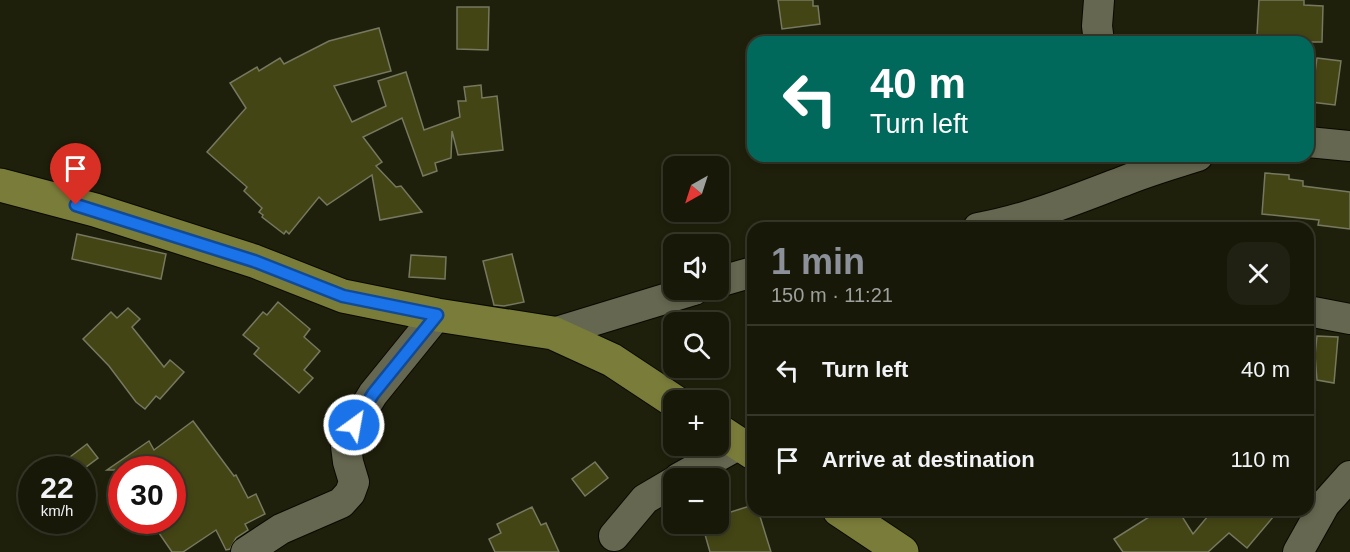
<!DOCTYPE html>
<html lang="en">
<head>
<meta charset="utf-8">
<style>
  :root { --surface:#171808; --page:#202112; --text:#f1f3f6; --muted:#9ea09c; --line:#363729; --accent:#8c9099 }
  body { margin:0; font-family:Helvetica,sans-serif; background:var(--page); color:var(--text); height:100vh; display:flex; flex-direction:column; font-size:22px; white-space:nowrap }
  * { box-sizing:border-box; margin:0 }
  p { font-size:20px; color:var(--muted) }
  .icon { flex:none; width:33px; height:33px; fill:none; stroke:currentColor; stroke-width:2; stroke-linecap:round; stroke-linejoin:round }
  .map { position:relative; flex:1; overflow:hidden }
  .panel { position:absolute; left:747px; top:222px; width:567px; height:294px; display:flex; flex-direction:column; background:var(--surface); border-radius:18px; box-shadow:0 3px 9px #0003,0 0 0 2px var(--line) }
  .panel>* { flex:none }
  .hud { position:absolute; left:747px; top:36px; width:567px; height:126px; border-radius:18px; box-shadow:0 3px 9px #0003,0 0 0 2px var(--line); background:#00695c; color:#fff; overflow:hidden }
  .needle { width:39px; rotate:219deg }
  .tools { position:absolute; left:663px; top:156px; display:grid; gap:12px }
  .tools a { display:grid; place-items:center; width:66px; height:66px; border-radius:12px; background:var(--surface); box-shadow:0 3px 9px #0003,0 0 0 2px var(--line); font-size:30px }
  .speed { position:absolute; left:18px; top:456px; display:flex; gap:12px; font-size:30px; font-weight:700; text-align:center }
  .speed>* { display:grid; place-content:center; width:78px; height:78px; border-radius:50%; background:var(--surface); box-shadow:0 3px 9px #0003,0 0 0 2px var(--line); line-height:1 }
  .speed small { font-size:15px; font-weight:400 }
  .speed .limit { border:9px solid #d22; background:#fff; color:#111 }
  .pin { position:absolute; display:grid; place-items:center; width:51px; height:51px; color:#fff; margin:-62px -26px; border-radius:50% 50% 50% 0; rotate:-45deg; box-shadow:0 0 6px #0007 }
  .pin .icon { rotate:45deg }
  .me { position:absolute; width:66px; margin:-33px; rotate:32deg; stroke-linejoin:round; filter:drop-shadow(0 0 4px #0008) }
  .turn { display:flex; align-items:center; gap:21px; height:126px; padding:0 24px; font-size:27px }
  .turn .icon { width:78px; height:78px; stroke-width:2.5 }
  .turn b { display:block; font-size:42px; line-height:51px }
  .round { display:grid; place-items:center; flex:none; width:63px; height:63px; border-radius:18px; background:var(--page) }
  .overview { display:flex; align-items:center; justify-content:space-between; height:102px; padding:0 24px }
  h1 { font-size:36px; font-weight:700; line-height:45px; color:var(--accent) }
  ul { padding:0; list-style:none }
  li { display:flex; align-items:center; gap:18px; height:90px; padding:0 24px; border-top:2px solid var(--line) }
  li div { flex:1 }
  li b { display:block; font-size:22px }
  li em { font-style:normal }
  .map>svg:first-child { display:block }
  .building { fill:#434515; stroke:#767860; stroke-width:1.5 }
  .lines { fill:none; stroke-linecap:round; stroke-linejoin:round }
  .minor-casing { stroke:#090900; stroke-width:32 }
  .major-casing { stroke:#090900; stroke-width:35 }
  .minor { stroke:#656750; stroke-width:30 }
  .major { stroke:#7a7d3a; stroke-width:33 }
  .route-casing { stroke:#114b97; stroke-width:15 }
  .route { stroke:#1a73e8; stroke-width:10 }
</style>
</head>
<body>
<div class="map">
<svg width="1350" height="552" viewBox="0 0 1350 552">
  <rect width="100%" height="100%" fill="#1f200b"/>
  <g class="building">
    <polygon points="778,0 813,0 813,6 818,6 820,24 782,29"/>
    <polygon points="1259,0 1304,0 1304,5 1323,6 1322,42 1262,42 1262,35 1257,35"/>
    <polygon points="457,7 489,7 488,50 457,49"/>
    <polygon points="379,28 391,71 334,86 352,122 386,106 378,81 406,72 424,130 460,117 458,101 466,101 464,87 481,85 482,98 497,96 503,150 458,155 452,131 451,158 435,163 437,171 423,176 402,118 363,137 382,162 376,166 396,187 401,186 422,212 380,220 372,175 327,205 319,197 289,234 286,231 284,234 262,217 263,215 259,212 262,208 244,191 247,187 207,152 246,108 230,83 257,67 259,71 280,58 284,64 329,41"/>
    <polygon points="1317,58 1341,61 1335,105 1311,102"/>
    <polygon points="1265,173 1289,175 1289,179 1303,181 1303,186 1350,192 1350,229 1318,225 1319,220 1262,214"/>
    <polygon points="77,234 166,254 161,279 72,259"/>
    <polygon points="512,254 524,302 504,306 494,305 483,261"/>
    <polygon points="411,255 446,257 445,279 409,277"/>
    <polygon points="278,302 310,329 304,337 320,351 304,370 313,378 299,393 254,354 259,348 243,335 263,312 267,315"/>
    <polygon points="128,308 140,319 132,327 164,367 170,360 184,372 160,399 156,396 145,409 136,402 109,366 83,339 111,312 117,318"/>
    <polygon points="1317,336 1338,337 1334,383 1317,380 1315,355"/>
    <polygon points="193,421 234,476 236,475 248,498 256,494 265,514 245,524 248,530 236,538 230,549 226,550 216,530 183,552 172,552 150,520 172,520 172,470 107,470 149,441 154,450"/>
    <polygon points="87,444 98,458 82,470 53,470"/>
    <polygon points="595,462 608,478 585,496 572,479"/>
    <polygon points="753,505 753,510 758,510 771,552 710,552 702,524 718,524 718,516"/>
    <polygon points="532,507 541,525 546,523 559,552 495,552 489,539 501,533 497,524"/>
    <polygon points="1160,510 1178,510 1193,534 1213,510 1279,510 1247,548 1229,533 1208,552 1123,552 1114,539"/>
  </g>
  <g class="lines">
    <defs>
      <g id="minor">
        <polyline points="1099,42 1097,26 1099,0"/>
        <polyline points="1308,142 1350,146"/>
        <path d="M978 228C1029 219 1076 199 1124 181 1148 171 1173 164 1198 156"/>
        <polyline points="718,282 753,272"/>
        <polyline points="1308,311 1350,319"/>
        <polyline points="553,333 694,290"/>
        <polyline points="679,478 740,444"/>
        <polyline points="614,536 645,499 674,482"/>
        <polyline points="246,552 281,529 341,503 350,493 354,482 348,462 346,446 354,425 373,394 437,315"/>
        <polyline points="1298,552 1325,504 1350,476"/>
      </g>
      <g id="major">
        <polyline points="0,185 95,210 254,261 343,296 437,315 553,333 612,360 674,401"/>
        <polyline points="718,430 753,453"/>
        <polyline points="839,510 902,552"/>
      </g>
    </defs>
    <use href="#minor" class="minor-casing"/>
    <use href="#major" class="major-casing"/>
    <use href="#minor" class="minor"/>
    <use href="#major" class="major"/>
  </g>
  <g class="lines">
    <defs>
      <polyline id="route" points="76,205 254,261 343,296 437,315 373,394 354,425"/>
    </defs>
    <use href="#route" class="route-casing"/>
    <use href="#route" class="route"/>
  </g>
</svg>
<div class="tools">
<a><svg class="needle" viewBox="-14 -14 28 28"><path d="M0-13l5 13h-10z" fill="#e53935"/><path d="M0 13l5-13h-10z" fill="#9ea09c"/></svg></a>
<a><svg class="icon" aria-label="sound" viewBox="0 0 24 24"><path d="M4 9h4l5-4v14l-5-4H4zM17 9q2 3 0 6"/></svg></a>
<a><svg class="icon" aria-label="search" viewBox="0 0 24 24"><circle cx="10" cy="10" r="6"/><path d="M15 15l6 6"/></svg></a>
<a>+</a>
<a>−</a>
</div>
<div class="speed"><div>22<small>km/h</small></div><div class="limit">30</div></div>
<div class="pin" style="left:76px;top:205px;background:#d93025"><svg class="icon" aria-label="arrive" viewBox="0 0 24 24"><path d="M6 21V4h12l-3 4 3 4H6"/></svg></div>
<svg class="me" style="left:354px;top:425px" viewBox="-20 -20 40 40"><circle r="17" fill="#1a73e8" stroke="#fff" stroke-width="3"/><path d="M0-11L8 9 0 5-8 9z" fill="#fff"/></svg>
<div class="hud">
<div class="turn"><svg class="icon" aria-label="left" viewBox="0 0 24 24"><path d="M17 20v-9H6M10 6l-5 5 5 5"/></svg><div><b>40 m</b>Turn left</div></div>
</div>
<section class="panel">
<div class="overview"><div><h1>1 min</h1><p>150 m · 11:21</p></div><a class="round"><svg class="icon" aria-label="close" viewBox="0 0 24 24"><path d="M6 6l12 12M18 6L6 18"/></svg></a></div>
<ul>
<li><svg class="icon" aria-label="left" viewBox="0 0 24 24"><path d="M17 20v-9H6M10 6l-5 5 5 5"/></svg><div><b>Turn left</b></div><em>40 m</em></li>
<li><svg class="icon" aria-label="arrive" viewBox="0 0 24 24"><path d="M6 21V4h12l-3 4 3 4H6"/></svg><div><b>Arrive at destination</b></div><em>110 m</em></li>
</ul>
</section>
</div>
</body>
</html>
